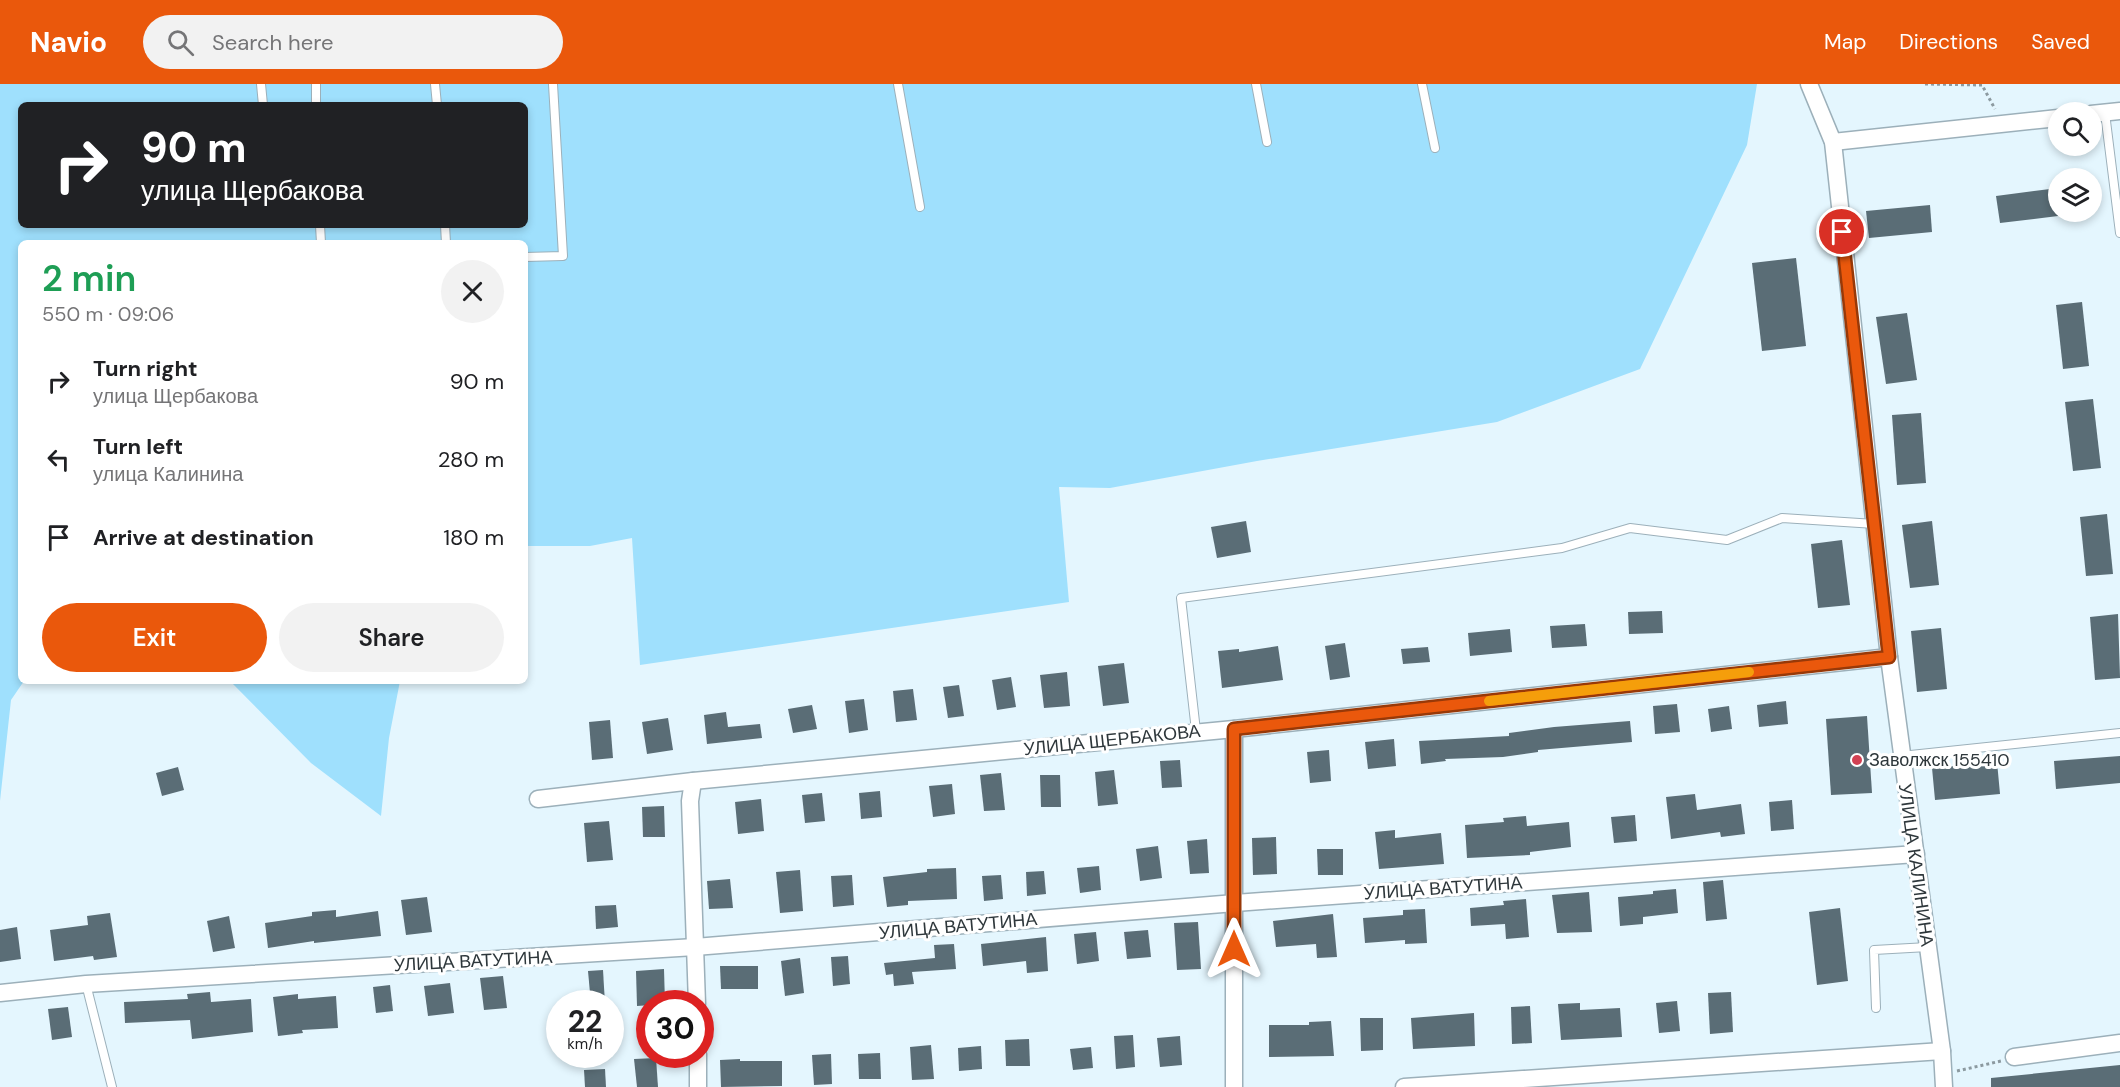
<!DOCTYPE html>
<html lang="en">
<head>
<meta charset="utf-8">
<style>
  :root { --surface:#fff; --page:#f2f2f2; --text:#202124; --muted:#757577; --accent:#ea580c }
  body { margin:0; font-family:"DM Sans",sans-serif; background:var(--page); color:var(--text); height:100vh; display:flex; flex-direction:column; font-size:22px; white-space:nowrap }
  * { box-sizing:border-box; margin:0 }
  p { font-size:20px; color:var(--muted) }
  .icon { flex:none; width:33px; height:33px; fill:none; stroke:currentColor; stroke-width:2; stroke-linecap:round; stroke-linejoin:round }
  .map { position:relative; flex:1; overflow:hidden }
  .drawer { position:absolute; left:18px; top:156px; width:510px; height:444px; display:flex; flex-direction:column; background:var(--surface); border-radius:9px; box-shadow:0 3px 9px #0003 }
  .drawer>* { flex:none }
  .top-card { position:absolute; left:18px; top:18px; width:510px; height:126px; border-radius:9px; box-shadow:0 3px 9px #0003; background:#202124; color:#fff; overflow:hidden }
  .tools { position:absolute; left:2048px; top:18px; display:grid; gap:12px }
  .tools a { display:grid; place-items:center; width:54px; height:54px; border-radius:50%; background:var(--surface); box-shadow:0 3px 9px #0003; font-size:30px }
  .speed { position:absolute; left:546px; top:906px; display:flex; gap:12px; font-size:30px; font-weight:700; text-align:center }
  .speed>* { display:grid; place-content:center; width:78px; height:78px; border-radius:50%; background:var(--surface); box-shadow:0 3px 9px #0003; line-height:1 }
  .speed small { font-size:15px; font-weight:400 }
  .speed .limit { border:9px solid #d22; background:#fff; color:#111 }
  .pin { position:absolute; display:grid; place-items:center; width:51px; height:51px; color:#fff; margin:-26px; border:3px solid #fff; border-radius:50%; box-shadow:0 2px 6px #0007 }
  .me { position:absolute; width:66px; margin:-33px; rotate:0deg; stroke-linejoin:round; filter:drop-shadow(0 0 4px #0008) }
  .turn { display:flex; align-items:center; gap:21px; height:126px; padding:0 24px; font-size:27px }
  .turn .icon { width:78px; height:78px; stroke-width:2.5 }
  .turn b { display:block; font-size:42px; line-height:51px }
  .round { display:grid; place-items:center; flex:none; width:63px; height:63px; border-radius:32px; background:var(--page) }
  .summary { display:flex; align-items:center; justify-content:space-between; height:102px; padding:0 24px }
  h1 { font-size:36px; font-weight:600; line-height:45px; color:#1e9e55 }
  .primary-button { display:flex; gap:12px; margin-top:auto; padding:12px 24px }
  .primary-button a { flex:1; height:69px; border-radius:36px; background:var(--accent); color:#fff; font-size:24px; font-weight:600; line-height:69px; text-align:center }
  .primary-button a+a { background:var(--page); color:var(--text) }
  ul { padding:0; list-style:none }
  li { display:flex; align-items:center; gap:18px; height:78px; padding:0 24px }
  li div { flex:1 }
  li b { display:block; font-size:22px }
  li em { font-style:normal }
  header { display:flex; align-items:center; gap:36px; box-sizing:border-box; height:84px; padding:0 30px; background:var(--accent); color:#fff }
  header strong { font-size:28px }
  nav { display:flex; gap:33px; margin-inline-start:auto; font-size:21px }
  .search { width:420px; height:54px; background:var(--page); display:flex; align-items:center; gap:15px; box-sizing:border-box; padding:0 21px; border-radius:33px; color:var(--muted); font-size:22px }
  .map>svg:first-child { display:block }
  .green { fill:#9fe0fd; fill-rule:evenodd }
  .building { fill:#5a6d76 }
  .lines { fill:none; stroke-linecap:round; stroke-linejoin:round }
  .lane-casing { stroke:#9cb0ba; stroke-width:10 }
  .street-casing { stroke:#9cb0ba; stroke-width:19 }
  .path { stroke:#8c9aa0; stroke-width:3; stroke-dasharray:3 3; stroke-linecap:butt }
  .lane { stroke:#fff; stroke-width:8 }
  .street { stroke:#fff; stroke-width:16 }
  .route-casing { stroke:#983908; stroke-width:15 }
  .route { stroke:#ea580c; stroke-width:10 }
  .slow { stroke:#f59e0b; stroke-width:10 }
  .poi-dot { fill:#d24153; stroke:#fff; stroke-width:2 }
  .labels { text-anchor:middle; stroke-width:6; stroke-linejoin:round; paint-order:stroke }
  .street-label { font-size:18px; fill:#2e373b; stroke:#fff }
  .poi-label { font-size:18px; fill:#2e373b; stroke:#fff; text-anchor:start }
</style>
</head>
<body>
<header>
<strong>Navio</strong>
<div class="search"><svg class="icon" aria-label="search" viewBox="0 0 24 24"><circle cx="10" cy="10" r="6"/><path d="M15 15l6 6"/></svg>Search here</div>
<nav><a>Map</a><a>Directions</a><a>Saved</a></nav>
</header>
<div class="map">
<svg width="2120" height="1003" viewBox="0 0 2120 1003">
  <rect width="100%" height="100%" fill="#e4f6fe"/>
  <g class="green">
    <path d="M0 0H1757L1747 61 1640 285 1497 338 1257 377 1110 404 1059 403 1069 518 640 581 632 454 590 462H525V159H21V597H24L11 616 0 717ZM21 21H525V141H21Z"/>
    <polygon points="230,597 400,597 389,654 381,732 311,679"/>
  </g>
  <g class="building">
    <polygon points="2058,104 2058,132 2000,139 1996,112"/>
    <polygon points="1930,121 1932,148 1869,154 1866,127"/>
    <polygon points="1796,174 1806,262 1762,267 1752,179"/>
    <polygon points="2082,218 2089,282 2063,285 2056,221"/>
    <polygon points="1907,229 1917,296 1886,300 1876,233"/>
    <polygon points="2093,315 2101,384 2073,387 2065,318"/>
    <polygon points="1921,329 1926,399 1897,401 1892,331"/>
    <polygon points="2107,430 2113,490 2086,492 2080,433"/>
    <polygon points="1246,437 1251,468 1217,474 1211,443"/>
    <polygon points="1932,437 1939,501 1910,504 1902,441"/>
    <polygon points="1842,456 1850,521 1818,524 1811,460"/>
    <polygon points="1662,527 1663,549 1629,550 1628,528"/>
    <polygon points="2118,530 2120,594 2095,596 2090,533"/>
    <polygon points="1585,540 1587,562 1552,564 1550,542"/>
    <polygon points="1941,544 1947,605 1917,608 1911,547"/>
    <polygon points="1510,545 1512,568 1470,572 1468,549"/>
    <polygon points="1345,559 1350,593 1330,596 1325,562"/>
    <polygon points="1278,562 1283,596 1222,604 1218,567 1239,565 1239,568"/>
    <polygon points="1428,563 1430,578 1403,580 1401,565"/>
    <polygon points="1124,579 1129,619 1103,622 1098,582"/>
    <polygon points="1067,588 1070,622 1044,624 1040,591"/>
    <polygon points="1011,593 1016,623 997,626 992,596"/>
    <polygon points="959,601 964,632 948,634 943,603"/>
    <polygon points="913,605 917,636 896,638 893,607"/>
    <polygon points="864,615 868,646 849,649 845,617"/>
    <polygon points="1786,617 1788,640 1759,643 1757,621"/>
    <polygon points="1677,620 1680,648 1655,650 1653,622"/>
    <polygon points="812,621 817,645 793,649 788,625"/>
    <polygon points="1729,622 1732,645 1711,648 1708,625"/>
    <polygon points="726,628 728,643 760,640 762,654 707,660 704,631"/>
    <polygon points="1867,632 1872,709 1831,711 1826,635"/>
    <polygon points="668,634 673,666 647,670 642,638"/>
    <polygon points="610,636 613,674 592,676 589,638"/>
    <polygon points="1630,637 1632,658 1538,666 1538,668 1503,673 1445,675 1446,677 1421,680 1419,657 1509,652 1509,649 1554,643"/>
    <polygon points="1394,655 1396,682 1368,685 1365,658"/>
    <polygon points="1329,666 1331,697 1310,699 1307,668"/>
    <polygon points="2120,672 2120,699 2056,705 2054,677"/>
    <polygon points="1180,676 1182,703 1162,704 1160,677"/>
    <polygon points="1997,678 2000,710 1935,716 1932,684"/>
    <polygon points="178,683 184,706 162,712 156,689"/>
    <polygon points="1114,686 1118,720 1098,722 1095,688"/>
    <polygon points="1001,689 1005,726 984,727 980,691"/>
    <polygon points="1040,691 1060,691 1061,723 1041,723"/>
    <polygon points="952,700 955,730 933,733 929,702"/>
    <polygon points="880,707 882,733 861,735 859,709"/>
    <polygon points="822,709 825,737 805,739 802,711"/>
    <polygon points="1695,710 1697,726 1741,720 1745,750 1721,753 1720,748 1671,755 1666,713"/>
    <polygon points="761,715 764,747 738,750 735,718"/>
    <polygon points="1792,716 1794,745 1771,747 1769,718"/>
    <polygon points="664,722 665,753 643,753 642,723"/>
    <polygon points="1635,731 1637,757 1614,759 1611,733"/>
    <polygon points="1526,732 1527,742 1569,738 1571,763 1530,768 1530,771 1467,774 1465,741 1504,738 1503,734"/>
    <polygon points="609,737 613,776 587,778 584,739"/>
    <polygon points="1395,746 1395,754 1441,749 1444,780 1379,785 1375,748"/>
    <polygon points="1276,753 1277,790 1253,791 1252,754"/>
    <polygon points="1207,755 1209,789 1190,790 1187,757"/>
    <polygon points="1158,762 1162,794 1140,797 1136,765"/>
    <polygon points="1317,765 1343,765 1343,791 1318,791"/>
    <polygon points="1099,782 1101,806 1080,809 1077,784"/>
    <polygon points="956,784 957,815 908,817 908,821 887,823 883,793 927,788 927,785"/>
    <polygon points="800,786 803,827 780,829 776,788"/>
    <polygon points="1044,787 1046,810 1027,812 1026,788"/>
    <polygon points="852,791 854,821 833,823 831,792"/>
    <polygon points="1001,791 1003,815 984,817 982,792"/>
    <polygon points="730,795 733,824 709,825 707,797"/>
    <polygon points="1723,796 1727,835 1706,837 1703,798"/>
    <polygon points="1676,805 1678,829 1643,833 1643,840 1620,842 1618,813 1653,810 1653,807"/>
    <polygon points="1589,808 1592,848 1557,849 1552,811"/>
    <polygon points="427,813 432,848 406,851 401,816"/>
    <polygon points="1526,815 1529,853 1506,855 1505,840 1471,842 1470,824 1504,821 1503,817"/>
    <polygon points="616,821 618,843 596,845 595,822"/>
    <polygon points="1840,824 1848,897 1817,901 1809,828"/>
    <polygon points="1425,825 1427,859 1405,860 1405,856 1365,859 1363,834 1403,831 1403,826"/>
    <polygon points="336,826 336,833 378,827 381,852 314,859 314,857 268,864 265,839 312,832 312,828"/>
    <polygon points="110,829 117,873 94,876 93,872 54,877 50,846 88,841 87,832"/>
    <polygon points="1333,830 1337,873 1317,874 1316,860 1276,863 1273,837"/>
    <polygon points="229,832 235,864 213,868 207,837"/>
    <polygon points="1198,838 1201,885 1177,886 1174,839"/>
    <polygon points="17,843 21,875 0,878 0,846"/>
    <polygon points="1148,846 1151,873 1127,875 1124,848"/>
    <polygon points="1096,848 1099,877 1077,880 1074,850"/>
    <polygon points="1046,853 1048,887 1027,889 1026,877 983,882 981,860"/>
    <polygon points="954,860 956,885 912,888 914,900 894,902 893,890 886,891 884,879 935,874 934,861"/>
    <polygon points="848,872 850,900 833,902 831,873"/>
    <polygon points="800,874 804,909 785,912 781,877"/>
    <polygon points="720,882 758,882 758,905 721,905"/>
    <polygon points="664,885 665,920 637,922 636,887"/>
    <polygon points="603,886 605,920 591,920 588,887"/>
    <polygon points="503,892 507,924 484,926 480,894"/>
    <polygon points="450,899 454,929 428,932 424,902"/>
    <polygon points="390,901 393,927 376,929 373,903"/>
    <polygon points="210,908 211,918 251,915 253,948 192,955 190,936 125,939 124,918 188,915 187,910"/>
    <polygon points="1731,908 1733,948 1710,950 1708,909"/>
    <polygon points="298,910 298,915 336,912 338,944 302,946 303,949 278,952 273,913"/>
    <polygon points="1677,917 1680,947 1659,949 1656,919"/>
    <polygon points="1580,919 1580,926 1620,924 1622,953 1561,956 1558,920"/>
    <polygon points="1530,922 1532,959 1512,960 1511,923"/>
    <polygon points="68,923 72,953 52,956 48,925"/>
    <polygon points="1474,929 1475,962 1413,965 1411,934"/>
    <polygon points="1360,934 1383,934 1383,966 1361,967"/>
    <polygon points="1331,937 1334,972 1269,973 1269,941 1309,941 1309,938"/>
    <polygon points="1133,951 1135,983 1116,985 1114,952"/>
    <polygon points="1180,952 1182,981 1160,983 1157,954"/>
    <polygon points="1029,955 1030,982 1006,982 1005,956"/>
    <polygon points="931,961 934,995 912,996 910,963"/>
    <polygon points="981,962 982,985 959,987 958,964"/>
    <polygon points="1091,963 1093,984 1073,986 1070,965"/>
    <polygon points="880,969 881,995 859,995 858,970"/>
    <polygon points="831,970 832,1000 814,1001 812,971"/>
    <polygon points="656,974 658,1003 637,1003 634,975"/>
    <polygon points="740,975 740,977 782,977 782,1002 721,1003 720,976"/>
    <polygon points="2120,981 2120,1003 1991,1003 1991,994"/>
    <polygon points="605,985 606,1003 585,1003 584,986"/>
  </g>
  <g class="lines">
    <defs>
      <g id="lane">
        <polyline points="261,0 263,21"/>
        <polyline points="316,0 316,21"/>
        <polyline points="435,0 437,21"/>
        <polyline points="898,0 920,123"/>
        <polyline points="1256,0 1267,58"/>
        <polyline points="1422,0 1435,64"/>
        <polyline points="2105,29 2120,149"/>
        <polyline points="320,141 321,159"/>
        <polyline points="445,141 446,159"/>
        <polyline points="525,173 563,172 553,0"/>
        <polyline points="1196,647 1181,514 1562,464 1630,444 1727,456 1782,434 1875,440"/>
        <polyline points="1901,672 2120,649"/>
        <polyline points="86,900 112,1003"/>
        <polyline points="1876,924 1874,866 1928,863"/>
      </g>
      <g id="street">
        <polyline points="1809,0 1833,58 1889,573 1942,967 1944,1003"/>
        <polyline points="2091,30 2120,27"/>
        <polyline points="1833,58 2058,34"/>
        <polyline points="693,697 690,717 697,920"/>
        <polyline points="538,715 693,697 1234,645 1889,573"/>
        <polyline points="0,909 86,900 695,863 1235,819 1916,770"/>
        <polyline points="698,970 698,1003"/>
        <polyline points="2014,973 2120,959"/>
        <polyline points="1234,1003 1234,645"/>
        <polyline points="1404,1003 1942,967"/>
      </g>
    </defs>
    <use href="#lane" class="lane-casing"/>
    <use href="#street" class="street-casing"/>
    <g class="path">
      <polyline points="1925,0 1982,1 1995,25"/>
      <polyline points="1957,987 2001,977"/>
    </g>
    <use href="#lane" class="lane"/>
    <use href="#street" class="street"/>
  </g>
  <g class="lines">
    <defs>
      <polyline id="route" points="1234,865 1234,645 1889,573 1842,148"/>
    </defs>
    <use href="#route" class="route-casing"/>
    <use href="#route" class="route"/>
    <polyline class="slow" points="1489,617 1749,588"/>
  </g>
  <circle class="poi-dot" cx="1857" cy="676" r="6"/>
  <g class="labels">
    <g class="street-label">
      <text transform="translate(1112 656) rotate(-6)" y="6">УЛИЦА ЩЕРБАКОВА</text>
      <text transform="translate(1916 781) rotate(82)" y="6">УЛИЦА КАЛИНИНА</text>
      <text transform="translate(1443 804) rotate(-4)" y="6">УЛИЦА ВАТУТИНА</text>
      <text transform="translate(958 842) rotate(-5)" y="6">УЛИЦА ВАТУТИНА</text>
      <text transform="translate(473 877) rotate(-3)" y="6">УЛИЦА ВАТУТИНА</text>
    </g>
    <g class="poi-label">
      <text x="1869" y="682">Заволжск 155410</text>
    </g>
  </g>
</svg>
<div class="tools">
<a><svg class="icon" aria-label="search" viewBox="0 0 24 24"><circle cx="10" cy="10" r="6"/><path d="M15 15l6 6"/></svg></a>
<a><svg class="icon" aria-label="layers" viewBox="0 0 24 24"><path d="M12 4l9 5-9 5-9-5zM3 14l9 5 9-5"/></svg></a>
</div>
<div class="speed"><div>22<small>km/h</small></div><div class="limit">30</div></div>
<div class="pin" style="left:1842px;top:148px;background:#d93025"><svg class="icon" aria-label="arrive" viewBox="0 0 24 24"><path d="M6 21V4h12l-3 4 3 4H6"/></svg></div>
<svg class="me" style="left:1234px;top:865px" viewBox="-20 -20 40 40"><path d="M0-17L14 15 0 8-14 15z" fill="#ea580c" stroke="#fff" stroke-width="4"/></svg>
<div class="top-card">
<div class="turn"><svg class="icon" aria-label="right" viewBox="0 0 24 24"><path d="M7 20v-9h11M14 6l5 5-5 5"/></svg><div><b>90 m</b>улица Щербакова</div></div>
</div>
<section class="drawer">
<div class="summary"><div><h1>2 min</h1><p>550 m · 09:06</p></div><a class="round"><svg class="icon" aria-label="close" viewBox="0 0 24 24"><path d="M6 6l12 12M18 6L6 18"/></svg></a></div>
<ul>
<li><svg class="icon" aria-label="right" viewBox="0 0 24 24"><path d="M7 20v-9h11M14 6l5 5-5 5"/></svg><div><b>Turn right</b><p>улица Щербакова</p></div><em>90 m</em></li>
<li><svg class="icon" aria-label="left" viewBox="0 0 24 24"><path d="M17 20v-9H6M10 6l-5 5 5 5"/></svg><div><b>Turn left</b><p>улица Калинина</p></div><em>280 m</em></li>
<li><svg class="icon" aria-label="arrive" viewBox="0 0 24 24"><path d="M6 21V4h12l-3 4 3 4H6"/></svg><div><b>Arrive at destination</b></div><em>180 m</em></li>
</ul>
<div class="primary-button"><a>Exit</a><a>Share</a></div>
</section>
</div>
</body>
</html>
